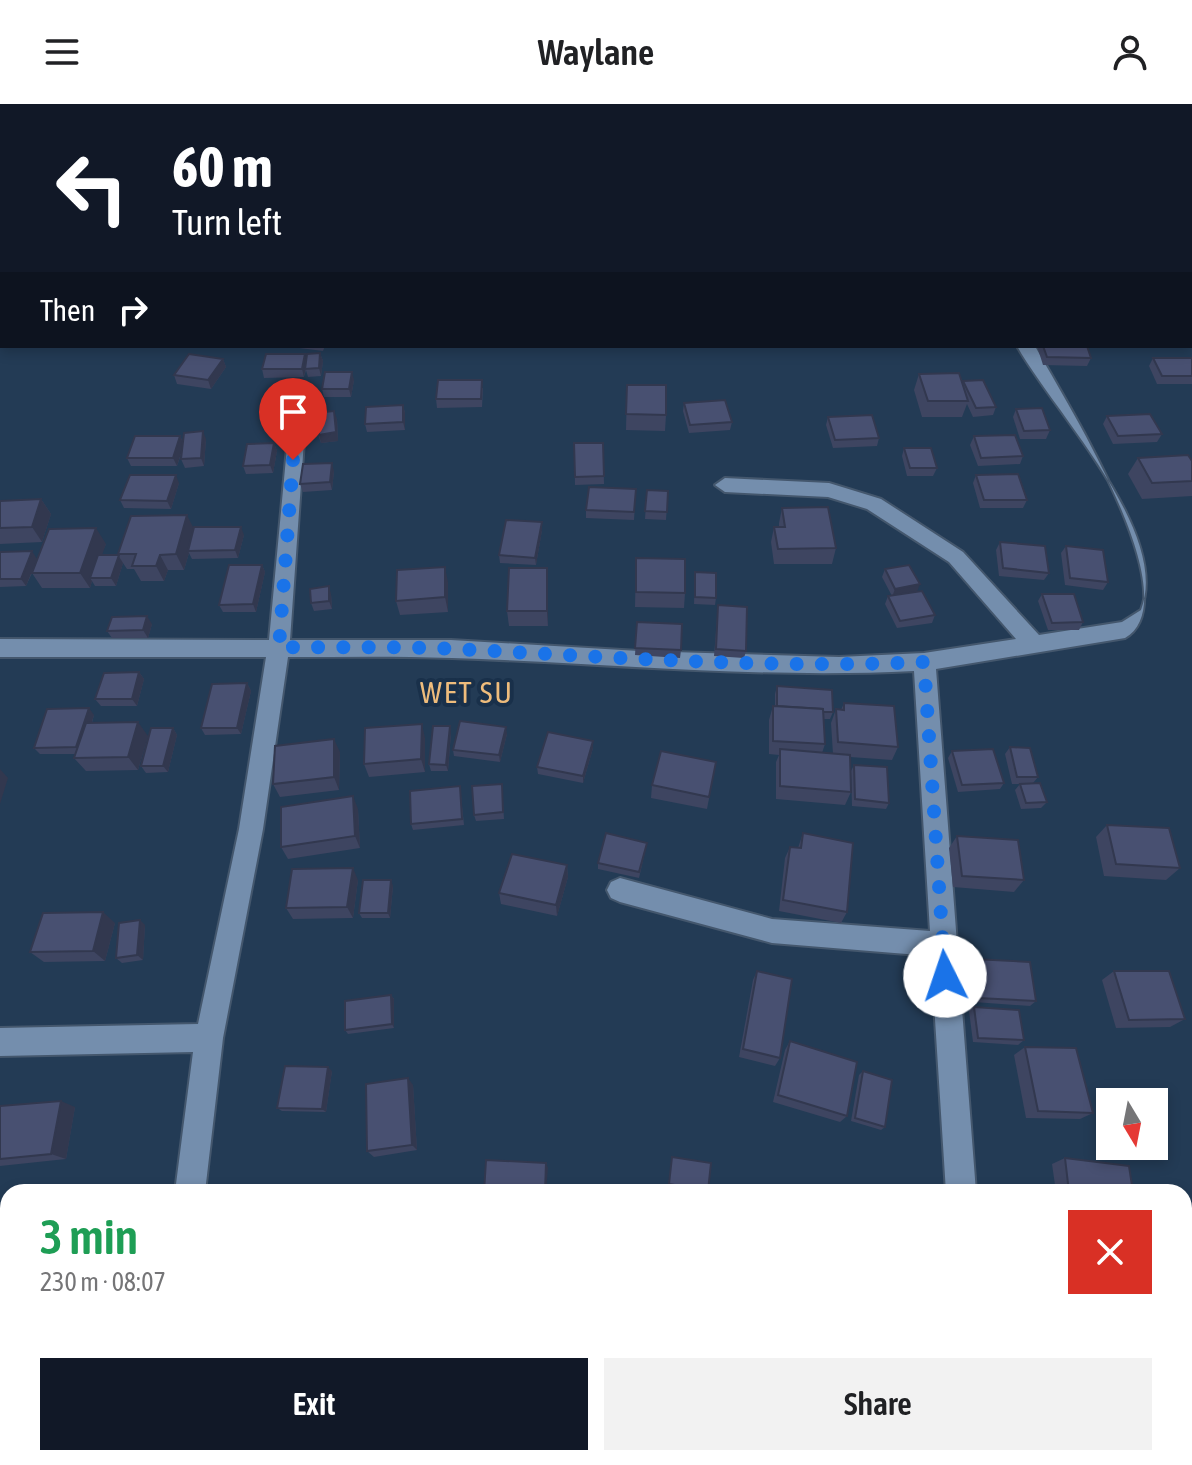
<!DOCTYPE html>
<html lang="en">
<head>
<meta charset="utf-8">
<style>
  :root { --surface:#fff; --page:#f2f2f2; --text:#202124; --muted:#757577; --accent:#111827 }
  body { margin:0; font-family:"Asap Condensed",sans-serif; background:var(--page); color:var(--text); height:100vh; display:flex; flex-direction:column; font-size:30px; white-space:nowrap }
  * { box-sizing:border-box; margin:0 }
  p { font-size:26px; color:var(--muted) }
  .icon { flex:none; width:44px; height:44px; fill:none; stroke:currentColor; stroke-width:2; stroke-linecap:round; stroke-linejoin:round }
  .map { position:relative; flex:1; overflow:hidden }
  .panel { position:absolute; left:0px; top:1080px; width:1192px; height:282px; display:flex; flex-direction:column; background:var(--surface); border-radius:24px 24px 0 0; box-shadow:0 4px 12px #0003 }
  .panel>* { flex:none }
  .banner { position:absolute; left:0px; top:0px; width:1192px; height:244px; box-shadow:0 4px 12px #0003; background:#111827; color:#fff; overflow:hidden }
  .needle { width:52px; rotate:170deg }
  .controls { position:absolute; left:1096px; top:984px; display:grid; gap:16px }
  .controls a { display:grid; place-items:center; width:72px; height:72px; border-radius:0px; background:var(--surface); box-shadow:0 4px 12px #0003; font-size:40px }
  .pin { position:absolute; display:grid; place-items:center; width:68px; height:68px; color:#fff; margin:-82px -34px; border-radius:50% 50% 50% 0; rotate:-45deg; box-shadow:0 0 8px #0007 }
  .pin .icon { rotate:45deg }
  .me { position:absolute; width:88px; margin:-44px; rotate:356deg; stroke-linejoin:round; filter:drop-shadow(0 0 6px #0008) }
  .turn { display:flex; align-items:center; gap:28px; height:168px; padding:0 40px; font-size:36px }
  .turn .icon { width:104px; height:104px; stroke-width:2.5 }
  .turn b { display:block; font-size:56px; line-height:68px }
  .then { display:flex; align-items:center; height:76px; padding:0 40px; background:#0003; gap:16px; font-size:30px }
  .round { display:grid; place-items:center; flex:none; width:84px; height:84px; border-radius:0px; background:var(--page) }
  .summary { display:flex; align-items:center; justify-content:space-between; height:136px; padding:0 40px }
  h1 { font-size:48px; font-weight:600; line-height:60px; color:#1e9e55 }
  .action { display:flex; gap:16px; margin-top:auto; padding:16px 40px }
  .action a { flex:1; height:92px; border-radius:0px; background:var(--accent); color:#fff; font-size:32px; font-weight:600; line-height:92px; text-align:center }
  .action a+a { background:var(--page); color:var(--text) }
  header { display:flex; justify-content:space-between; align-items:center; height:104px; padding:0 40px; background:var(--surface); font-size:36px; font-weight:600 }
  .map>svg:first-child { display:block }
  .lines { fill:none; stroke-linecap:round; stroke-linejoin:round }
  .street-casing { stroke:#44576d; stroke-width:4 }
  .street { fill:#748ead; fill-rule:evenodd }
  .wall { fill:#3e4561 }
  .shaded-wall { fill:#32384f }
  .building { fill:#485071; stroke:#32384f; stroke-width:2 }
  .route { stroke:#1a73e8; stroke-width:14; stroke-dasharray:0 25.2 }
  .labels { text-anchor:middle; stroke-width:8; stroke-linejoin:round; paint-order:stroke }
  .quarter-label { font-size:30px; letter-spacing:2px; fill:#eebc7c; stroke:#19304a }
</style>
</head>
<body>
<header><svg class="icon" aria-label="menu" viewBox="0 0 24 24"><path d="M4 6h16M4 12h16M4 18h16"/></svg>Waylane<svg class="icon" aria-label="person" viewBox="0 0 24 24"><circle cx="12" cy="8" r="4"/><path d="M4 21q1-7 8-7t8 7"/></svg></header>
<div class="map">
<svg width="1192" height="1361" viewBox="0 0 1192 1361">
  <rect width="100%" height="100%" fill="#233b55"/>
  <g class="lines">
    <defs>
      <g id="street">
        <rect x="1012" y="0" width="14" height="2"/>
        <path d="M1017 242H1035C1065 297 1192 495 1125 534L936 565 976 1088H946L931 852 772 839 620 798 611 794 607 786 611 778 620 774 772 815 930 827 914 567C759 575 606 559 452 554 398 552 343 553 288 553L263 725 223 934 205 1088H175L193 948 0 952V924L198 920 239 725 266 553H0V535L269 536 292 290 298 288 307 294 290 536H451L639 547 839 553 924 549 1016 535 949 458 867 405 828 393 725 388 715 381 725 374 829 379 881 395 963 448 1039 531 1122 518 1141 506C1171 428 1053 307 1017 242Z"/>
      </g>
    </defs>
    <use href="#street" class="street-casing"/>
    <use href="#street" class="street"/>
  </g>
  <g class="wall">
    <polygon points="299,242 325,242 323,247 299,244"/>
    <polygon points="1037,242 1087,242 1091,254 1087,262 1043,261"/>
    <polygon points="320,249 323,257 321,272 308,273 306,266 304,273 264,274 262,265 305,250 306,255"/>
    <polygon points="1153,254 1192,254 1192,280 1157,280 1149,262"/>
    <polygon points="223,255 226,263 211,285 177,280 174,271"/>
    <polygon points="919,270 962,279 963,277 996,303 993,311 973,313 967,300 962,313 922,313 914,286"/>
    <polygon points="354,276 351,293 324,293 322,285"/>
    <polygon points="627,281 666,311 665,327 626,326"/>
    <polygon points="483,284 482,303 437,304 436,295"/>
    <polygon points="684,299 732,318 730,326 689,329 683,307"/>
    <polygon points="403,301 405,309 405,326 367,328 365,320"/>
    <polygon points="1016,305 1050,326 1046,335 1020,335 1013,313"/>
    <polygon points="1107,312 1162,330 1157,338 1113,340 1103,320"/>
    <polygon points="828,313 879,334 877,342 833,344 826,321"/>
    <polygon points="337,315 338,337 321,339 318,330 308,331 305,323"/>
    <polygon points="180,332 183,338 206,335 204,362 185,364 181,355 183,345 177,362 131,362 127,354"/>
    <polygon points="974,332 1023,352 1020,360 978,362 970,341"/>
    <polygon points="274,339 277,347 273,369 246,370 243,362"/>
    <polygon points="574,339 603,339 604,380 575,381"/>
    <polygon points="904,344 937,364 933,372 907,372 902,352"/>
    <polygon points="1138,354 1192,357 1192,392 1142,395 1128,370"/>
    <polygon points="334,367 332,386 303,388 300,380"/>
    <polygon points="976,371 1027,396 1023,404 980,404 973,379"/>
    <polygon points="179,379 171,405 124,404 120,396"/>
    <polygon points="636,385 634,416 586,414 586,406"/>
    <polygon points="647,386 668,387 666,416 645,415"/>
    <polygon points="41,395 51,410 42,438 0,440 0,397"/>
    <polygon points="782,404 836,444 832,460 774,460 771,438 774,423 779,423 779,419"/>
    <polygon points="194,425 244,431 238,454 192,455 189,449 184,466 168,466 164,477 141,477 134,465 127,465 123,459 116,482 95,482 92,477 90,484 42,484 32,469 26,482 0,483 0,448 37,455 106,440 101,451 118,451 118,450"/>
    <polygon points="542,426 536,461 500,459 499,451"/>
    <polygon points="1000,438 1049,469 1044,476 999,472 996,446"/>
    <polygon points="1066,442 1108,478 1103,486 1065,481 1061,449"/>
    <polygon points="636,454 685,489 684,504 635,503"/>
    <polygon points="262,461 265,468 256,508 223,508 219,501"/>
    <polygon points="547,464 548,522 509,522 507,507"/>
    <polygon points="885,465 917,487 935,511 932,519 897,524 885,500 888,492 892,492 882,473"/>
    <polygon points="695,468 716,494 715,501 694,500"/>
    <polygon points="448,478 448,508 400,511 396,497"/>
    <polygon points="331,490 332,505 314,507 311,499"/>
    <polygon points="1042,490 1083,518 1079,526 1048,526 1038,497"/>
    <polygon points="718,501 746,547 744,554 714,552"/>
    <polygon points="637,518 681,546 680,554 635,551"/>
    <polygon points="152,520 148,534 112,534 107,527"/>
    <polygon points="139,568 144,575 137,602 101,602 95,595"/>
    <polygon points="247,579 251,587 241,630 205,631 201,624"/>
    <polygon points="777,582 833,608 830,615 824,615 825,640 822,649 833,650 831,619 836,605 841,606 844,599 898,643 892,656 850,653 851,688 845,701 776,695 776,658 779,651 769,650 769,616 773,602 775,602 775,590"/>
    <polygon points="94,611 92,619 148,632 138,666 86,667 74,654 76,650 40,650 34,644"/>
    <polygon points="173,624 177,631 168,668 146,669 141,662"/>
    <polygon points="451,629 448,667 431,667 429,660"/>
    <polygon points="507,630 500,658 454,652 453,646"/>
    <polygon points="425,634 425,668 369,673 364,660"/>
    <polygon points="593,637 593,644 583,679 538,670 537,663"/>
    <polygon points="1010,643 1038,673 1033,679 1047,698 1041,704 1021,705 1015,686 1020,680 1028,680 1012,680 1005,650"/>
    <polygon points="952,647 1004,679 1000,685 958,688 948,654"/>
    <polygon points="340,648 339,686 280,693 273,680"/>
    <polygon points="716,658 707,705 651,694 652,681"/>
    <polygon points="854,661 889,699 886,705 852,702 851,667"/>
    <polygon points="502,680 504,715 476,717 474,711"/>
    <polygon points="460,682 464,721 413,726 411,720"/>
    <polygon points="358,705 360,744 288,755 281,743"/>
    <polygon points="1107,721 1180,764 1166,776 1104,772 1096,733"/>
    <polygon points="803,729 847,808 841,819 779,807 785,754 790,743 798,744"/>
    <polygon points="957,732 1024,776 1014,788 953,783 949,744"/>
    <polygon points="647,739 639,774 598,765 598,759"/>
    <polygon points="567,761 568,773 557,812 501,800 499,789"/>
    <polygon points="358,776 353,814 293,815 286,804"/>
    <polygon points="393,782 390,814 362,814 359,809"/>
    <polygon points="115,819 105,857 44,858 30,848"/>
    <polygon points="145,821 143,856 122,859 116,854"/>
    <polygon points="973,855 1036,897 1030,902 974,898 968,860"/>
    <polygon points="757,867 780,954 775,962 739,953 753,876"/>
    <polygon points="1114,867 1185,915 1170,923 1116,924 1102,876"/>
    <polygon points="391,891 394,895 394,924 348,930 345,926"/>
    <polygon points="974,903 1024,936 1018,941 973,938 969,907"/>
    <polygon points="790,937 847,1012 840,1018 773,998 785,946"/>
    <polygon points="1025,943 1093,1009 1080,1015 1026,1014 1014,951"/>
    <polygon points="332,967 326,1008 282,1007 277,1004"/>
    <polygon points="863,967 885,1023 881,1026 851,1017 859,971"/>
    <polygon points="413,981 417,1046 374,1053 367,1047"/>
    <polygon points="0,1002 75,1003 66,1055 0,1062"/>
    <polygon points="672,1053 708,1087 708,1088 699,1088 668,1082"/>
    <polygon points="1065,1054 1133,1088 1056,1088 1052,1060"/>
  </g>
  <g class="shaded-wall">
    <polygon points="320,249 323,257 321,272 319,264"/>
    <polygon points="305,250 307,258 304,273 302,265"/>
    <polygon points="223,255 226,263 211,285 208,276"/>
    <polygon points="352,268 354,276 351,293 349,285"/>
    <polygon points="403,301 405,309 405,326 403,318"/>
    <polygon points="334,307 337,315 338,337 321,339 319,331"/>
    <polygon points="203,327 206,335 204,362 201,354"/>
    <polygon points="180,332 184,340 177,362 173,354"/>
    <polygon points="274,339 277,347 273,369 270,361"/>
    <polygon points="332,359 334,367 332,386 330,378"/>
    <polygon points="176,371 179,379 171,405 167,397"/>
    <polygon points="41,395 51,410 42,438 32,423"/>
    <polygon points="187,411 195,427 188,447 189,449 184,466 176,450"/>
    <polygon points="542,418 542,426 536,461 535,454"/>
    <polygon points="241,423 244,431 238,454 235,446"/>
    <polygon points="96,424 106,440 94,474 90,474 92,477 90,484 80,469"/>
    <polygon points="32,447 37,455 26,482 21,475"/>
    <polygon points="118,451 123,459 116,482 111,474"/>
    <polygon points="160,451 168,466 164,477 156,462"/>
    <polygon points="262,461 265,468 256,508 253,500"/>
    <polygon points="445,463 448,478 448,508 445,493"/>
    <polygon points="547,464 548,479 548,522 547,507"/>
    <polygon points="920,480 917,488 892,493 895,485"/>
    <polygon points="329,482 331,490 332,505 329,497"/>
    <polygon points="147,512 152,520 148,534 143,526"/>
    <polygon points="139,568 144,575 137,602 132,595"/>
    <polygon points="247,579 251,587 241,630 237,624"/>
    <polygon points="89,604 94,611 82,650 76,643"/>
    <polygon points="138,618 148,632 138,666 128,653"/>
    <polygon points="422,620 425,634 425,668 421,655"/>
    <polygon points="450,622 451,629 448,667 446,661"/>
    <polygon points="506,623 507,630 500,658 499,651"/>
    <polygon points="173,624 177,631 168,668 163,662"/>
    <polygon points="334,635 340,648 339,686 334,673"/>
    <polygon points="593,637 593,644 583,679 583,672"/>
    <polygon points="0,665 8,674 0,700"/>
    <polygon points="353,692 358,705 360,744 355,732"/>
    <polygon points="567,761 568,773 557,812 556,801"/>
    <polygon points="353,764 358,776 353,814 347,803"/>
    <polygon points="391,776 393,782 390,814 388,809"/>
    <polygon points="103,808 115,819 105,857 93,847"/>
    <polygon points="140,816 145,821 143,856 137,851"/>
    <polygon points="391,891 394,895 394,924 392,920"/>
    <polygon points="328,963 332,967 326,1008 322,1005"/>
    <polygon points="408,974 413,981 417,1046 412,1041"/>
    <polygon points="61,997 75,1003 66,1055 51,1050"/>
    <polygon points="546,1059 548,1064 546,1088 545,1088"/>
    <polygon points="228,1354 239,1354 239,1356 228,1359"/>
  </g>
  <g class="building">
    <rect x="1190" y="132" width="2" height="11"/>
    <polygon points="1043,242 1087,242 1091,254 1047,253"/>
    <polygon points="320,249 319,264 305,265 307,250"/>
    <polygon points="189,250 223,255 208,276 174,271"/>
    <polygon points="266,250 305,250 302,265 262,265"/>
    <polygon points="1153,254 1192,254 1192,272 1162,272"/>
    <polygon points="325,268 352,268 349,285 322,285"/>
    <polygon points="959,269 968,297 928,297 919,270"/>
    <polygon points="438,276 482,276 481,295 436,295"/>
    <polygon points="983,276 996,303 976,304 963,277"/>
    <polygon points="627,281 666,281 666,311 626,310"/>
    <polygon points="725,296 732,318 690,321 684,299"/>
    <polygon points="403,301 403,318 365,320 366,303"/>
    <polygon points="1042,304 1050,326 1024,327 1016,305"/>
    <polygon points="334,307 336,328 319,331 318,322 305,323 304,310"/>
    <polygon points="1150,310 1162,330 1118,332 1107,312"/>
    <polygon points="872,311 879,334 835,336 828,313"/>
    <polygon points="203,327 201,354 181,355 184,329"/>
    <polygon points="1015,331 1023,352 981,354 974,332"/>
    <polygon points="135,332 180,332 173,354 127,354"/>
    <polygon points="274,339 270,361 243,362 247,340"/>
    <polygon points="574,339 603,339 604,372 575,373"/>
    <polygon points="904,344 931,344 937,364 910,364"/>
    <polygon points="1188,351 1192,357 1192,377 1152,379 1138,354"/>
    <polygon points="332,359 330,378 300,380 303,360"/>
    <polygon points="1018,370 1027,396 984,396 976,371"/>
    <polygon points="130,371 176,371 167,397 120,396"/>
    <polygon points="589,383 636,385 634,408 586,406"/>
    <polygon points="647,386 668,387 667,408 645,407"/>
    <polygon points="41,395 32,423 0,424 0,397"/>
    <polygon points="828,403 836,444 778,445 774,423 785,423 782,404"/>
    <polygon points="187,411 176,450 160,451 156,462 132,462 136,450 118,450 131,412"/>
    <polygon points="506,416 542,418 535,454 499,451"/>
    <polygon points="194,423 241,423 235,446 188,447"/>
    <polygon points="96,424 80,469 32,469 49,425"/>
    <polygon points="1000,438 1045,442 1049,469 1003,464"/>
    <polygon points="1066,442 1103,446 1108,478 1070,474"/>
    <polygon points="32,447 21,475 0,475 0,448"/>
    <polygon points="98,451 119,451 111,474 90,474"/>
    <polygon points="636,454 685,455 685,489 636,488"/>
    <polygon points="229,461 262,461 253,500 219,501"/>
    <polygon points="909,461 920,480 895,485 885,465"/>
    <polygon points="445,463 445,493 396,497 397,466"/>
    <polygon points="509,464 547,464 547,507 507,507"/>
    <polygon points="695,468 716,469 716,494 695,493"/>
    <polygon points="329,482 329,497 311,499 310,485"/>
    <polygon points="922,487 935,511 900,517 888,492"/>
    <polygon points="1042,490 1074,490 1083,518 1052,519"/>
    <polygon points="718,501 747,503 746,547 716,545"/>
    <polygon points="147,512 143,526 107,527 112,513"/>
    <polygon points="637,518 682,520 681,546 635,544"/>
    <polygon points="139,568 132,595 95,595 104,569"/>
    <polygon points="247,579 237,624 201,624 212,580"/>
    <polygon points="777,582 832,586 833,608 823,608 823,605 777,602"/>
    <polygon points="844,599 894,602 898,643 838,638 836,605 844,606"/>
    <polygon points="773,602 823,605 825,640 773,637"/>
    <polygon points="89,604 76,643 34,644 47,605"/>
    <polygon points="460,617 506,623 499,651 453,646"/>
    <polygon points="138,618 128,653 74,654 86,619"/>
    <polygon points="422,620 421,655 364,660 365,624"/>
    <polygon points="433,622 450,622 446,661 429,660"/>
    <polygon points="151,624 173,624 163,662 141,662"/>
    <polygon points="548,628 593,637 583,672 537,663"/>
    <polygon points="334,635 334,673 273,680 275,642"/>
    <polygon points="1010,643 1030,644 1038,673 1017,673"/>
    <polygon points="780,645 850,651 851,688 780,682"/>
    <polygon points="993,645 1004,679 962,681 952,647"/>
    <polygon points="661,647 716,658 709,693 652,681"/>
    <polygon points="854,661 887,663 889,699 855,695"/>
    <polygon points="1040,679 1047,698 1026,699 1020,680"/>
    <polygon points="502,680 503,708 474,711 472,682"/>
    <polygon points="460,682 462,715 411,720 410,687"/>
    <polygon points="353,692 355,732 281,743 281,703"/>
    <polygon points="1107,721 1169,724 1180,764 1116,760"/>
    <polygon points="606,729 647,739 639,768 598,759"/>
    <polygon points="803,729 853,739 847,808 783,796 790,743 801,744"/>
    <polygon points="957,732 1018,736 1024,776 962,772"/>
    <polygon points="512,750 567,761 556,801 499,789"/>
    <polygon points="353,764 347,803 286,804 292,765"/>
    <polygon points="363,776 391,776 388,809 359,809"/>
    <polygon points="103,808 93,847 30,848 43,809"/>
    <polygon points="140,816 137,851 116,854 119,819"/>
    <polygon points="973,855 1030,858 1036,897 978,894"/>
    <polygon points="757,867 792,875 780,954 743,945"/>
    <polygon points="1114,867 1169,867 1185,915 1129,916"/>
    <polygon points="391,891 392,920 345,926 345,897"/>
    <polygon points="974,903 1019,906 1024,936 978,934"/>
    <polygon points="790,937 857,958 847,1012 778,991"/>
    <polygon points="1025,943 1076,944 1093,1009 1038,1007"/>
    <polygon points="285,962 328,963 322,1005 277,1004"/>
    <polygon points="863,967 892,976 885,1023 855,1014"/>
    <polygon points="408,974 412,1041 367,1047 366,980"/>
    <polygon points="61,997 51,1050 0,1055 0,1002"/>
    <polygon points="672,1053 711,1059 708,1087 669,1080"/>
    <polygon points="1065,1054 1129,1062 1133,1088 1069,1088"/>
    <polygon points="486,1056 546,1059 545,1088 484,1088"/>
    <polygon points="980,1083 1008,1088 980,1088"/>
    <polygon points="0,1118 8,1118 8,1178 6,1186 0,1186"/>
    <polygon points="179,1354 228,1354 228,1359 178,1360"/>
  </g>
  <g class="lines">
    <path class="route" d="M293 356 279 543C337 544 397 542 455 545 612 553 767 565 924 558L945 872"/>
  </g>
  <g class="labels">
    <g class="quarter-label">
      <text x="467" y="599">WET SU</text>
    </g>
  </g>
</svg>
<div class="controls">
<a><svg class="needle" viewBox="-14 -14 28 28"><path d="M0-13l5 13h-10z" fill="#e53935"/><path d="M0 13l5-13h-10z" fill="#757577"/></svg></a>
</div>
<div class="pin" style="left:293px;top:356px;background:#d93025"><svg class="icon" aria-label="arrive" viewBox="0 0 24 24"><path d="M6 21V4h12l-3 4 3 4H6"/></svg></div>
<svg class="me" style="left:945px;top:872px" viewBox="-20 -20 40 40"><circle r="19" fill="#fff"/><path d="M0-13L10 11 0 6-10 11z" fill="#1a73e8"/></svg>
<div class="banner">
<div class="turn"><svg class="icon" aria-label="left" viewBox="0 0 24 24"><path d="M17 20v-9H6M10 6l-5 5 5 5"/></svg><div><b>60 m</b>Turn left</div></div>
<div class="then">Then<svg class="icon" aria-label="right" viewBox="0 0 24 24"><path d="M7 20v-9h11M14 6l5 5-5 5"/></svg></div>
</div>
<section class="panel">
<div class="summary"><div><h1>3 min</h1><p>230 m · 08:07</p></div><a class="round" style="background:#d93025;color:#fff"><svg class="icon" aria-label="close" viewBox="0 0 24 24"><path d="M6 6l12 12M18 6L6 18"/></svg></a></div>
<div class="action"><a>Exit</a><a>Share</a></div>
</section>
</div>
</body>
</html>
